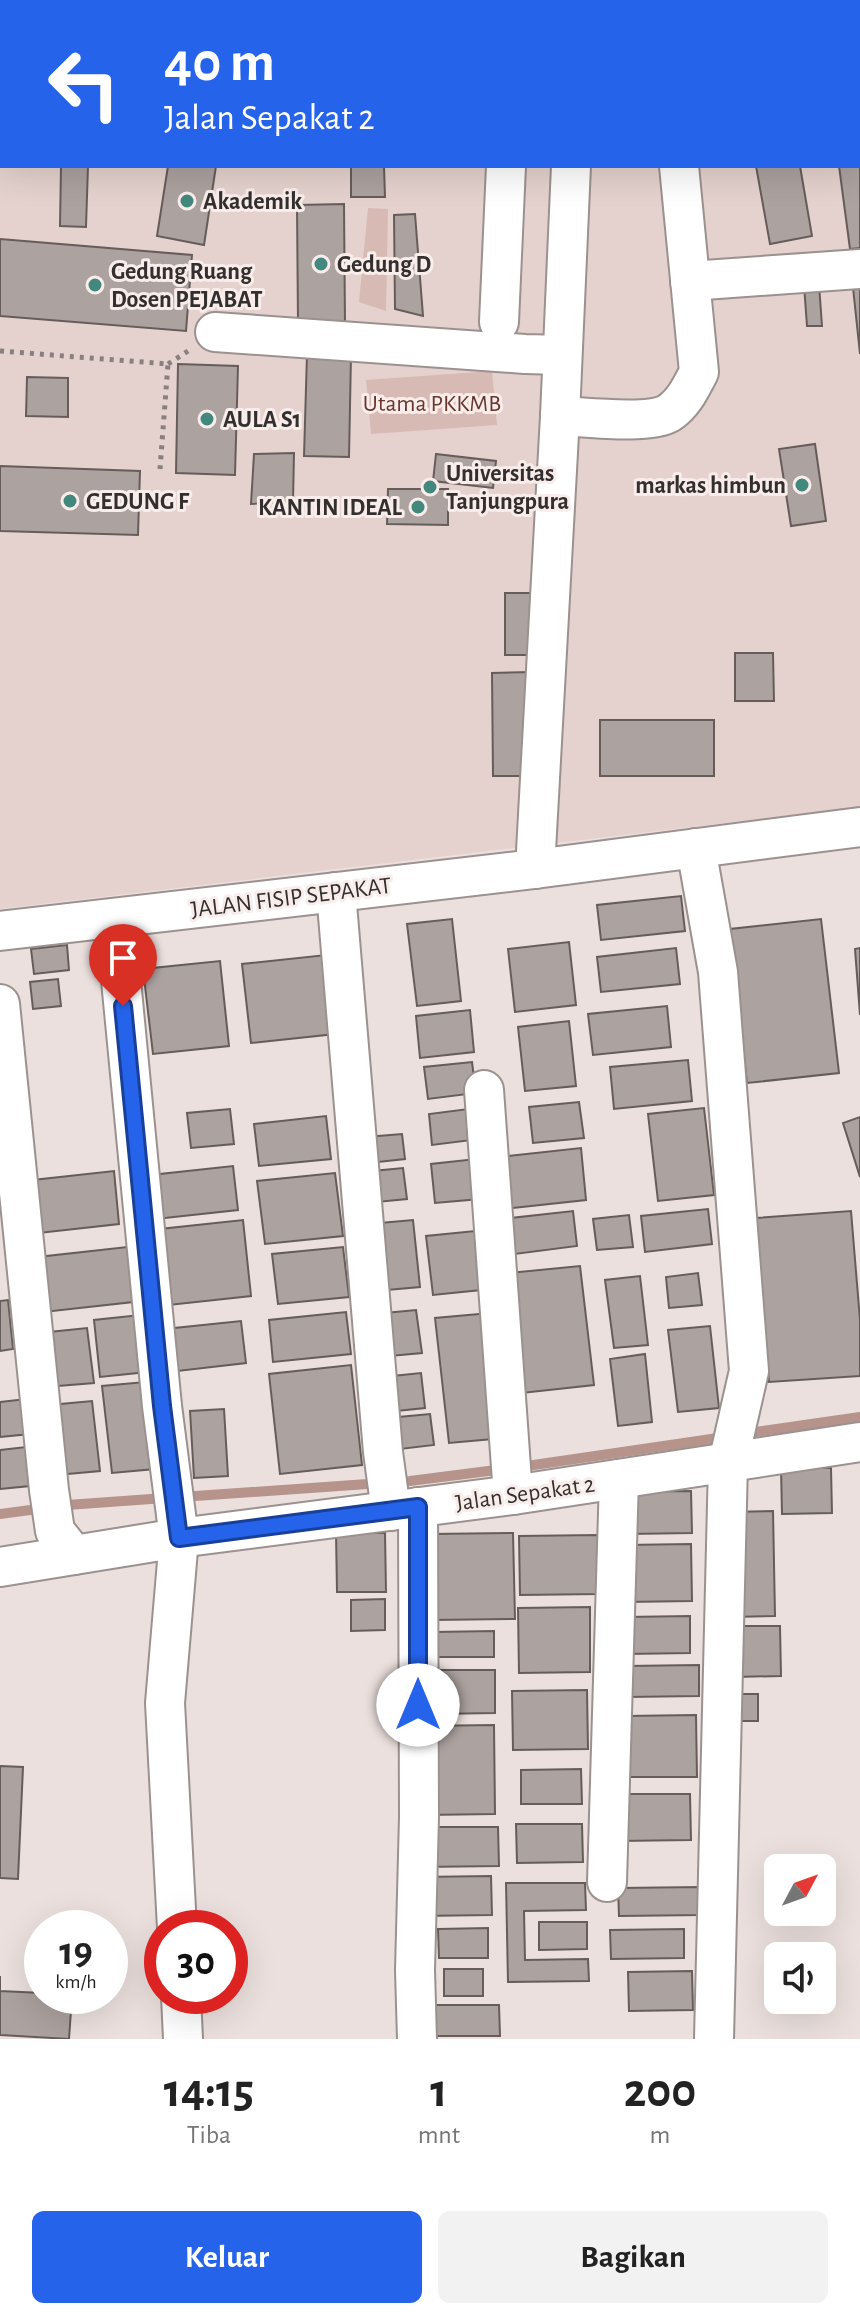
<!DOCTYPE html>
<html lang="id">
<head>
<meta charset="utf-8">
<style>
  :root { --surface:#fff; --page:#f2f2f2; --text:#222; --muted:#767676; --accent:#2563eb }
  body { margin:0; font-family:"Alegreya Sans",sans-serif; background:var(--page); color:var(--text); height:100vh; display:flex; flex-direction:column; font-size:30px; white-space:nowrap }
  * { box-sizing:border-box; margin:0 }
  p { font-size:26px; color:var(--muted) }
  .icon { flex:none; width:44px; height:44px; fill:none; stroke:currentColor; stroke-width:2; stroke-linecap:round; stroke-linejoin:round }
  .map { position:relative; height:2039px; overflow:hidden }
  .sheet { display:flex; flex-direction:column; background:var(--surface); flex:1 }
  .sheet>* { flex:none }
  .top-card { position:absolute; left:0px; top:0px; width:860px; height:168px; box-shadow:0 8px 32px #0002; background:#2563eb; color:#fff; overflow:hidden }
  .needle { width:52px; rotate:49deg }
  .controls { position:absolute; left:764px; top:1854px; display:grid; gap:16px }
  .controls a { display:grid; place-items:center; width:72px; height:72px; border-radius:12px; background:var(--surface); box-shadow:0 8px 32px #0002; font-size:40px }
  .speed { position:absolute; left:24px; top:1910px; display:flex; gap:16px; font-size:40px; font-weight:700; text-align:center }
  .speed>* { display:grid; place-content:center; width:104px; height:104px; border-radius:50%; background:var(--surface); box-shadow:0 8px 32px #0002; line-height:1 }
  .speed small { font-size:20px; font-weight:400 }
  .speed .limit { border:12px solid #d22; background:#fff; color:#111 }
  .pin { position:absolute; display:grid; place-items:center; width:68px; height:68px; color:#fff; margin:-82px -34px; border-radius:50% 50% 50% 0; rotate:-45deg; box-shadow:0 0 8px #0007 }
  .pin .icon { rotate:45deg }
  .me { position:absolute; width:88px; margin:-44px; rotate:0deg; stroke-linejoin:round; filter:drop-shadow(0 0 6px #0008) }
  .turn { display:flex; align-items:center; gap:28px; height:168px; padding:0 32px; font-size:36px }
  .turn .icon { width:104px; height:104px; stroke-width:2.5 }
  .turn b { display:block; font-size:56px; line-height:68px }
  .eta { display:flex; justify-content:space-evenly; align-items:center; height:136px; text-align:center }
  .eta b { font-size:48px; font-weight:700; line-height:56px }
  .primary-button { display:flex; gap:16px; margin-top:auto; padding:16px 32px }
  .primary-button a { flex:1; height:92px; border-radius:12px; background:var(--accent); color:#fff; font-size:32px; font-weight:700; line-height:92px; text-align:center }
  .primary-button a+a { background:var(--page); color:var(--text) }
  .map>svg:first-child { display:block }
  .built { fill:#e5d2ce; fill-rule:evenodd }
  .green { fill:#d8bab4 }
  .lines { fill:none; stroke-linecap:round; stroke-linejoin:round }
  .stream { stroke:#b6938b; stroke-width:10 }
  .building { fill:#aca2a0; stroke:#665d5b; stroke-width:2 }
  .minor-casing { stroke:#9b918f; stroke-width:42 }
  .path { stroke:#87807f; stroke-width:5; stroke-dasharray:4 6; stroke-linecap:butt }
  .minor { stroke:#fff; stroke-width:38 }
  .route-casing { stroke:#184099; stroke-width:20 }
  .route { stroke:#2563eb; stroke-width:14 }
  .poi-dot { fill:#43887c; stroke:#f8edeb; stroke-width:3 }
  .labels { text-anchor:middle; stroke-width:6; stroke-linejoin:round; paint-order:stroke }
  .poi-label { font-size:24px; font-weight:bold; fill:#332f2e; stroke:#f8edeb; text-anchor:start }
  .park-label { font-size:24px; fill:#6a372e; stroke:#f8edeb }
  .street-label { font-size:24px; fill:#332f2e; stroke:#f8edeb }
</style>
</head>
<body>
<div class="map">
<svg width="860" height="2039" viewBox="0 0 860 2039">
  <rect width="100%" height="100%" fill="#ebe0de"/>
  <path class="built" d="M0 0H860V807L0 909ZM2 2H858V166H2Z"/>
  <g class="green">
    <polygon points="368,208 388,209 386,311 359,302"/>
    <polygon points="492,371 497,425 371,434 366,380"/>
  </g>
  <g class="lines">
    <g class="stream">
      <polyline points="741,1434 860,1417"/>
      <polyline points="520,1467 725,1437"/>
      <polyline points="181,1497 410,1481 504,1469"/>
      <polyline points="0,1514 67,1505 165,1498"/>
    </g>
  </g>
  <g class="building">
    <polygon points="2,0 43,0 43,2 2,2 1,31"/>
    <rect x="139" y="0" width="44" height="2"/>
    <polygon points="744,0 811,0 811,2 745,2"/>
    <polygon points="858,156 860,156 860,248 850,249 839,166 858,166"/>
    <polygon points="61,166 88,166 86,227 60,226"/>
    <polygon points="168,166 216,166 204,245 157,236"/>
    <polygon points="351,166 384,166 385,197 351,197"/>
    <polygon points="756,166 800,166 812,236 770,244"/>
    <polygon points="344,204 345,324 298,324 297,205"/>
    <polygon points="415,214 423,316 395,309 394,215"/>
    <polygon points="0,239 192,255 186,331 0,316"/>
    <polygon points="860,277 860,354 852,278"/>
    <polygon points="819,284 822,326 807,326 804,285"/>
    <polygon points="307,354 351,355 349,457 304,456"/>
    <polygon points="178,364 238,366 235,475 176,473"/>
    <polygon points="27,377 68,378 68,417 26,416"/>
    <polygon points="815,444 826,521 791,526 779,449"/>
    <polygon points="294,453 293,501 251,504 254,454"/>
    <polygon points="436,454 496,461 493,488 433,481"/>
    <polygon points="0,466 140,471 138,535 0,531"/>
    <polygon points="388,489 448,489 448,525 387,524"/>
    <rect x="505" y="593" width="31" height="62"/>
    <polygon points="735,653 773,653 774,701 735,701"/>
    <polygon points="532,672 533,776 493,776 492,673"/>
    <rect x="600" y="720" width="114" height="56"/>
    <polygon points="681,896 685,931 601,940 597,905"/>
    <polygon points="452,919 461,1001 417,1006 407,924"/>
    <polygon points="821,919 839,1073 747,1083 730,929"/>
    <polygon points="569,942 576,1005 515,1012 508,949"/>
    <polygon points="67,945 69,970 34,974 31,949"/>
    <polygon points="676,948 680,984 601,992 597,957"/>
    <polygon points="860,948 860,1015 855,949"/>
    <polygon points="326,955 335,1034 251,1043 242,964"/>
    <polygon points="220,961 229,1046 153,1054 143,969"/>
    <polygon points="58,979 61,1006 33,1009 30,982"/>
    <polygon points="667,1006 671,1047 593,1055 588,1014"/>
    <polygon points="470,1010 474,1052 420,1058 416,1016"/>
    <polygon points="569,1021 576,1086 525,1091 518,1027"/>
    <polygon points="688,1060 692,1101 614,1109 610,1067"/>
    <polygon points="472,1062 476,1093 428,1099 424,1067"/>
    <polygon points="579,1102 584,1138 533,1143 529,1107"/>
    <polygon points="476,1108 480,1139 432,1145 429,1114"/>
    <polygon points="704,1108 714,1195 658,1201 648,1114"/>
    <polygon points="230,1109 234,1144 191,1148 187,1113"/>
    <polygon points="326,1116 331,1159 259,1166 254,1124"/>
    <polygon points="860,1117 860,1177 843,1123"/>
    <polygon points="402,1134 405,1159 369,1163 366,1137"/>
    <polygon points="581,1148 586,1200 504,1209 498,1157"/>
    <polygon points="476,1159 480,1199 435,1203 431,1164"/>
    <polygon points="233,1166 238,1210 156,1219 151,1175"/>
    <polygon points="403,1168 407,1199 377,1202 373,1171"/>
    <polygon points="114,1171 119,1224 30,1234 24,1181"/>
    <polygon points="335,1173 343,1236 265,1244 257,1181"/>
    <polygon points="708,1209 712,1244 645,1252 641,1216"/>
    <polygon points="573,1211 577,1246 515,1254 511,1218"/>
    <polygon points="851,1211 860,1320 860,1376 769,1382 756,1218"/>
    <polygon points="629,1215 633,1247 597,1250 593,1219"/>
    <polygon points="243,1220 251,1296 169,1305 160,1229"/>
    <polygon points="413,1220 420,1287 376,1291 369,1224"/>
    <polygon points="475,1231 481,1290 433,1295 426,1236"/>
    <polygon points="127,1247 133,1302 44,1312 38,1257"/>
    <polygon points="343,1247 349,1297 278,1304 272,1254"/>
    <polygon points="580,1266 594,1385 522,1393 509,1273"/>
    <polygon points="698,1273 702,1305 669,1308 666,1277"/>
    <polygon points="640,1276 648,1345 614,1348 605,1280"/>
    <polygon points="8,1300 13,1349 0,1351 0,1301"/>
    <polygon points="416,1310 422,1353 379,1357 374,1314"/>
    <polygon points="346,1312 351,1354 273,1362 269,1320"/>
    <polygon points="490,1313 504,1438 449,1443 435,1318"/>
    <polygon points="140,1315 147,1372 100,1377 94,1320"/>
    <polygon points="241,1321 246,1363 169,1372 165,1329"/>
    <polygon points="710,1326 719,1408 678,1412 668,1330"/>
    <polygon points="87,1328 94,1383 46,1387 40,1333"/>
    <polygon points="645,1354 652,1422 618,1426 610,1359"/>
    <polygon points="351,1365 362,1465 280,1474 269,1374"/>
    <polygon points="421,1373 425,1408 387,1412 383,1377"/>
    <polygon points="145,1382 155,1469 112,1473 102,1386"/>
    <polygon points="26,1399 30,1434 0,1437 0,1402"/>
    <polygon points="92,1401 100,1471 57,1475 50,1405"/>
    <polygon points="224,1409 228,1476 194,1478 190,1411"/>
    <polygon points="430,1414 434,1445 392,1450 388,1418"/>
    <polygon points="26,1447 30,1486 0,1489 0,1450"/>
    <polygon points="781,1468 831,1468 832,1513 782,1514"/>
    <polygon points="691,1491 692,1533 628,1534 627,1492"/>
    <polygon points="773,1511 775,1616 731,1617 729,1512"/>
    <polygon points="336,1533 385,1533 386,1592 337,1592"/>
    <polygon points="513,1533 515,1619 432,1620 430,1534"/>
    <polygon points="598,1535 600,1594 520,1595 519,1536"/>
    <polygon points="691,1544 692,1601 625,1602 624,1545"/>
    <polygon points="385,1599 385,1630 351,1631 351,1600"/>
    <polygon points="590,1607 590,1672 519,1673 518,1608"/>
    <polygon points="690,1616 690,1653 626,1654 625,1617"/>
    <polygon points="733,1626 780,1626 781,1676 734,1677"/>
    <polygon points="494,1631 494,1657 434,1657 433,1632"/>
    <polygon points="699,1665 699,1696 627,1697 626,1666"/>
    <polygon points="434,1670 495,1670 495,1713 435,1714"/>
    <polygon points="587,1690 588,1749 513,1750 512,1691"/>
    <polygon points="735,1694 758,1694 758,1721 736,1721"/>
    <polygon points="696,1715 697,1777 626,1777 625,1716"/>
    <polygon points="494,1725 495,1814 424,1815 422,1726"/>
    <polygon points="0,1766 23,1767 18,1879 0,1878"/>
    <polygon points="581,1769 582,1804 521,1804 521,1770"/>
    <polygon points="617,1794 690,1794 691,1840 618,1841"/>
    <polygon points="516,1824 582,1824 583,1862 517,1863"/>
    <polygon points="420,1827 498,1827 499,1866 420,1867"/>
    <polygon points="491,1876 492,1915 419,1916 419,1877"/>
    <polygon points="506,1883 585,1883 586,1910 524,1911 525,1960 588,1959 589,1981 508,1982"/>
    <polygon points="701,1887 702,1915 619,1916 618,1888"/>
    <polygon points="539,1922 587,1922 587,1949 539,1950"/>
    <polygon points="488,1928 488,1958 439,1958 438,1929"/>
    <polygon points="684,1929 684,1958 611,1959 610,1930"/>
    <rect x="444" y="1969" width="39" height="27"/>
    <polygon points="692,1971 693,2010 629,2011 628,1972"/>
    <polygon points="0,1976 0,1991 42,1993 42,1996 72,1996 69,2039 0,2035"/>
    <polygon points="434,2005 499,2005 500,2036 434,2036"/>
  </g>
  <g class="lines">
    <defs>
      <g id="minor">
        <polyline points="663,0 664,2"/>
        <polyline points="99,2 99,0"/>
        <polyline points="514,2 514,0"/>
        <polyline points="580,2 580,0"/>
        <polyline points="690,281 860,269"/>
        <polyline points="499,322 506,166"/>
        <polyline points="215,332 525,354 562,355"/>
        <path d="M560 416C586 417 649 425 669 413 684 403 691 387 699 372L679 166"/>
        <polyline points="696,848 718,972 749,1371 728,1463 714,2039"/>
        <polyline points="535,869 560,416 571,166"/>
        <polyline points="336,892 383,1452 391,1511"/>
        <polyline points="115,918 162,1406 179,1538 165,1703 177,1928"/>
        <polyline points="0,931 535,869 860,827"/>
        <polyline points="0,1004 49,1490 55,1531 74,1555"/>
        <polyline points="484,1090 513,1495"/>
        <polyline points="0,1567 179,1538 513,1495 860,1442"/>
        <polyline points="607,1882 619,1479"/>
        <polyline points="181,1996 183,2039"/>
        <polyline points="417,2039 415,1970 419,1817 418,1507"/>
      </g>
    </defs>
    <use href="#minor" class="minor-casing"/>
    <g class="path">
      <polyline points="0,351 168,364 160,469"/>
      <polyline points="168,364 188,351"/>
    </g>
    <use href="#minor" class="minor"/>
  </g>
  <g class="lines">
    <defs>
      <polyline id="route" points="123,1006 162,1406 179,1538 418,1507 418,1705"/>
    </defs>
    <use href="#route" class="route-casing"/>
    <use href="#route" class="route"/>
  </g>
  <g class="poi-dot">
    <circle cx="187" cy="201" r="8"/>
    <circle cx="321" cy="264" r="8"/>
    <circle cx="95" cy="285" r="8"/>
    <circle cx="207" cy="419" r="8"/>
    <circle cx="802" cy="485" r="8"/>
    <circle cx="430" cy="487" r="8"/>
    <circle cx="70" cy="501" r="8"/>
    <circle cx="418" cy="507" r="8"/>
  </g>
  <g class="labels">
    <g class="poi-label">
      <text x="203" y="209">Akademik</text>
      <text x="337" y="272">Gedung D</text>
      <text x="111" y="279">Gedung Ruang<tspan x="111" dy="28">Dosen PEJABAT</tspan></text>
      <text x="223" y="427">AULA S1</text>
      <text x="446" y="481">Universitas<tspan x="446" dy="28">Tanjungpura</tspan></text>
      <text x="786" y="493" text-anchor="end">markas himbun</text>
      <text x="86" y="509">GEDUNG F</text>
      <text x="402" y="515" text-anchor="end">KANTIN IDEAL</text>
    </g>
    <g class="park-label">
      <text x="432" y="411">Utama PKKMB</text>
    </g>
    <g class="street-label">
      <text transform="translate(291 897) rotate(-7)" y="8">JALAN FISIP SEPAKAT</text>
      <text transform="translate(525 1493) rotate(-8)" y="8">Jalan Sepakat 2</text>
    </g>
  </g>
</svg>
<div class="controls">
<a><svg class="needle" viewBox="-14 -14 28 28"><path d="M0-13l5 13h-10z" fill="#e53935"/><path d="M0 13l5-13h-10z" fill="#767676"/></svg></a>
<a><svg class="icon" aria-label="sound" viewBox="0 0 24 24"><path d="M4 9h4l5-4v14l-5-4H4zM17 9q2 3 0 6"/></svg></a>
</div>
<div class="speed"><div>19<small>km/h</small></div><div class="limit">30</div></div>
<div class="pin" style="left:123px;top:1006px;background:#d93025"><svg class="icon" aria-label="arrive" viewBox="0 0 24 24"><path d="M6 21V4h12l-3 4 3 4H6"/></svg></div>
<svg class="me" style="left:418px;top:1705px" viewBox="-20 -20 40 40"><circle r="19" fill="#fff"/><path d="M0-13L10 11 0 6-10 11z" fill="#2563eb"/></svg>
<div class="top-card">
<div class="turn"><svg class="icon" aria-label="left" viewBox="0 0 24 24"><path d="M17 20v-9H6M10 6l-5 5 5 5"/></svg><div><b>40 m</b>Jalan Sepakat 2</div></div>
</div>
</div>
<section class="sheet">
<div class="eta">
<div><b>14:15</b><p>Tiba</p></div>
<div><b>1</b><p>mnt</p></div>
<div><b>200</b><p>m</p></div>
</div>
<div class="primary-button"><a>Keluar</a><a>Bagikan</a></div>
</section>
</body>
</html>
